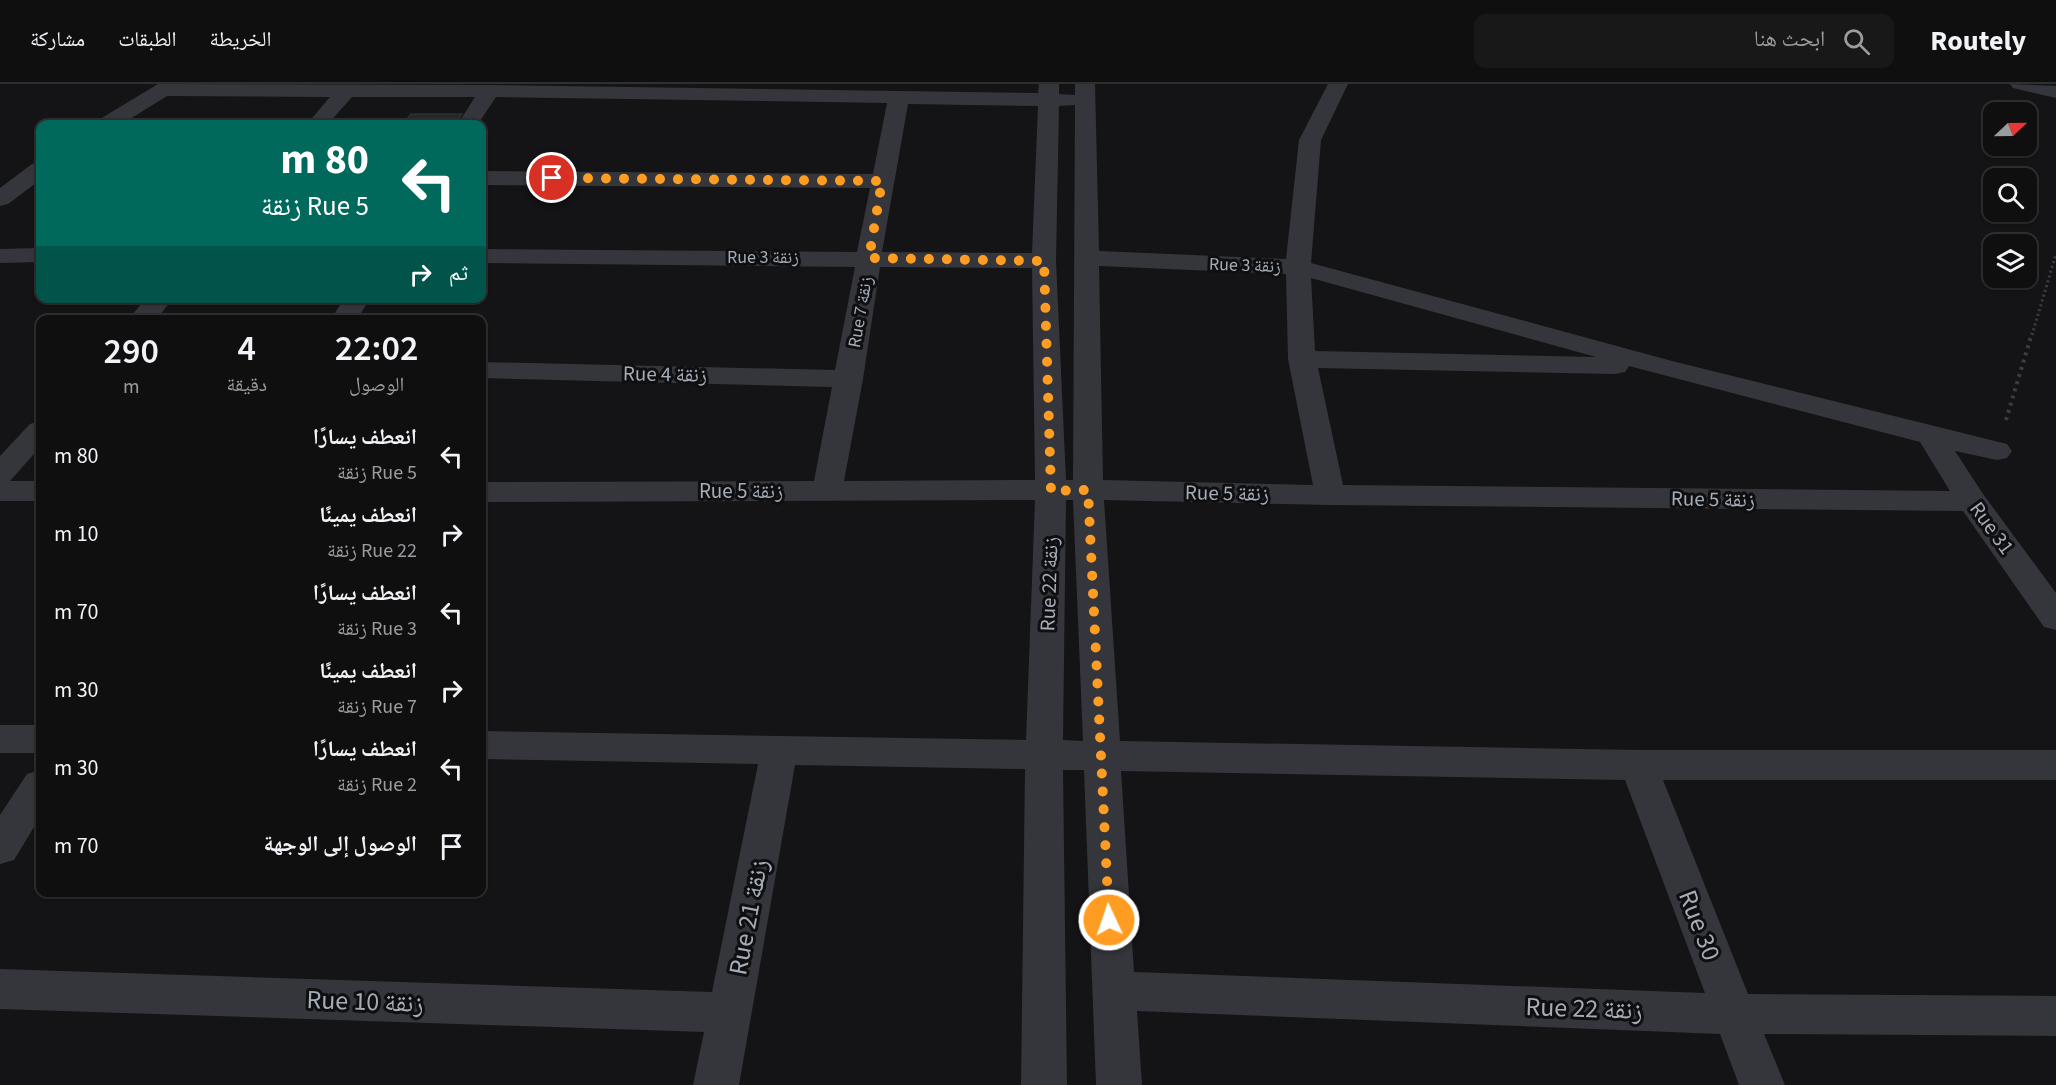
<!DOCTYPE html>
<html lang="ar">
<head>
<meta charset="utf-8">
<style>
  :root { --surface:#0f0f10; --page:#181819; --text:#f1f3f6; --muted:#9b9c9f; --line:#2f2f30 }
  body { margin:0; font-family:"Source Sans 3","Noto Naskh Arabic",sans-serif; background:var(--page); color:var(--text); direction:rtl; height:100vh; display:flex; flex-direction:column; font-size:22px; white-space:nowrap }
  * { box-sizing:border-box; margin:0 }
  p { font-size:20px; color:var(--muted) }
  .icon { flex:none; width:33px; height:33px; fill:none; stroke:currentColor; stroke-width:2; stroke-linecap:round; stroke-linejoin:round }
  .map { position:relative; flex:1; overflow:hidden; direction:ltr }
  .details { position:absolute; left:36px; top:231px; width:450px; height:582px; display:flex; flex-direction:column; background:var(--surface); border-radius:12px; box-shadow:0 2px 4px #0004,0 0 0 2px var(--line); direction:rtl }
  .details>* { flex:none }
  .banner { position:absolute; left:36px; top:36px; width:450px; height:183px; border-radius:12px; box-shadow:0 2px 4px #0004,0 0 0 2px var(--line); direction:rtl; background:#00695c; color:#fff; overflow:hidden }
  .needle { width:39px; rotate:68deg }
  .controls { position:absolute; left:1983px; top:18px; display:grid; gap:12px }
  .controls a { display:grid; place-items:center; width:54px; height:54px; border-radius:12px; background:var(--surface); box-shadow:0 2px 4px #0004,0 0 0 2px var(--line); font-size:30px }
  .pin { position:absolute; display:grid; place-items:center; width:51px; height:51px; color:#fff; margin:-26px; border:3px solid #fff; border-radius:50%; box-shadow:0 2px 6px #0007 }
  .me { position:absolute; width:66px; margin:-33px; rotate:357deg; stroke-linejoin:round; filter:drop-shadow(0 0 4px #0008) }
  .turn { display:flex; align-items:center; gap:21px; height:126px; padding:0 18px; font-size:27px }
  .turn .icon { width:78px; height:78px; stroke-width:2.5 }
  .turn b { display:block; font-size:42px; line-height:51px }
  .then { display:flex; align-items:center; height:57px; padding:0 18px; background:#0003; gap:12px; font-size:22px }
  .eta { display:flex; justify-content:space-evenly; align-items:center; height:102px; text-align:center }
  .eta b { font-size:36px; font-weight:600; line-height:42px }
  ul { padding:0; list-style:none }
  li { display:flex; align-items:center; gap:18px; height:78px; padding:0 18px }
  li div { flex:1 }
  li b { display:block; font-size:22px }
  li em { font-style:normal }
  header { display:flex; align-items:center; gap:36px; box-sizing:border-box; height:84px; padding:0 30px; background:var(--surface); border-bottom:2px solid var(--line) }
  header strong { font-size:28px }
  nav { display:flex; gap:33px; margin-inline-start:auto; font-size:21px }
  .search { width:420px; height:54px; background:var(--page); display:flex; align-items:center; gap:15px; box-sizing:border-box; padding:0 21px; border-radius:12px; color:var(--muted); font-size:22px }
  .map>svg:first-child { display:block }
  .building { fill:#27272a; stroke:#2d2e32; stroke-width:1.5 }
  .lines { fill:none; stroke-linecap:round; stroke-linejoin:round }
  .path-far1 { stroke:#3a3d42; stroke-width:3; stroke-dasharray:2 3; stroke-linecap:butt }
  .path { stroke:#3a3d42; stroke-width:4; stroke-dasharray:3 4.5; stroke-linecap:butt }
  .minor { fill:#34363b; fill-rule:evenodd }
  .route { stroke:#ff9c22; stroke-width:10; stroke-dasharray:0 18 }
  .labels { text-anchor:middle; stroke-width:6; stroke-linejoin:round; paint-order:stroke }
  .far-street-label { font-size:18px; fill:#a4acb7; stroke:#0f0f11 }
  .street-label { font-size:21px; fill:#a4acb7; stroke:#0f0f11 }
  .near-street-label { font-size:26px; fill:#a4acb7; stroke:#0f0f11 }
</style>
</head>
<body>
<header>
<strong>Routely</strong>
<div class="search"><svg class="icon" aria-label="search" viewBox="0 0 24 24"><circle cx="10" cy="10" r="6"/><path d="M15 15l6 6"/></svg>ابحث هنا</div>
<nav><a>الخريطة</a><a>الطبقات</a><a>مشاركة</a></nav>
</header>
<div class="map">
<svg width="2056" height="1001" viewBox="0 0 2056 1001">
  <rect width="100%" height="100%" fill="#141416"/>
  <polygon class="building" points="411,30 462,30 455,40 403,40"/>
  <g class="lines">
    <polyline class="path-far1" points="2032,251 2056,170"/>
    <polyline class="path" points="2006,336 2032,249"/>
    <g class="minor">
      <path d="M158 0 490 1 1038 9 1039 0H1059V10L1075 11V0H1095L1099 167 1286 175 1299 56 1328 0H1348L1321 56 1311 179 1672 277 2007 360 2012 367 2007 374 1997 376 1955 367 1983 410 2056 509V546L2044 543 1963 427 1330 421 1104 416 1120 657 1638 666H2056V696H1663L1748 910 2056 912V952L1764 950 1785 1001H1739L1720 950 1137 927 1142 1001H1096L1084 686H1063L1067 1001H1021L1025 685 795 681 739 1001H693L704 948 0 925V885L712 908 758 680 482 675V647L1026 656 1035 416 482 418V398L814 397 832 303 482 294V278L835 286 855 183 482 179V165L857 168 870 104 482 101V87L873 90 887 19 496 13 478 40H458L475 13H352L328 40H307L330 13 167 12 122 40H97L100 35ZM908 20 1038 22 1032 169 882 168ZM1075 21 1073 396H1066L1056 177 1059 22ZM1099 182 1286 190 1288 275 1313 401 1103 396ZM880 183 1032 184 1035 396 844 397 863 295ZM1311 194 1596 273 1315 267ZM1629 282 1920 358 1950 407 1343 401 1318 284 1615 290 1625 288ZM1066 416H1073L1083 657 1063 656ZM1121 687 1625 696 1705 909 1134 888Z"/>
      <polygon points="2010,0 2056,2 2056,14 2013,4"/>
      <polygon points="40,78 40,96 8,120 0,122 0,104 32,80"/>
      <polygon points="40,164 40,178 0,179 0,165"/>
      <polygon points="146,214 173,214 156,236 128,236"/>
      <polygon points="344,214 370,214 357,236 331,236"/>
      <polygon points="40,337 40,363 10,397 40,397 40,417 0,417 0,372 30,340"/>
      <rect x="0" y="641" width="40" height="28"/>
      <polygon points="40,686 40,733 14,776 0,780 0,731 27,690"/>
    </g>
  </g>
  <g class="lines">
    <polyline class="route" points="552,94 882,97 869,174 1044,177 1051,407 1088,406 1109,836"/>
  </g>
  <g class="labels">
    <g class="far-street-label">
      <text x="763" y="179">Rue 3 زنقة</text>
      <text transform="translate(1245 181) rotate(2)" y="6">Rue 3 زنقة</text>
      <text transform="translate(860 228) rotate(-80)" y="6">Rue 7 زنقة</text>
    </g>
    <g class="street-label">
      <text transform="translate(665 290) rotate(1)" y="7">Rue 4 زنقة</text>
      <text x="741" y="414">Rue 5 زنقة</text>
      <text transform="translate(1227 409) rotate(1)" y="7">Rue 5 زنقة</text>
      <text transform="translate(1713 415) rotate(1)" y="7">Rue 5 زنقة</text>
      <text transform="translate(1992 444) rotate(54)" y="7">Rue 31</text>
      <text transform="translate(1049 500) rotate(-88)" y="7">Rue 22 زنقة</text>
    </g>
    <g class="near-street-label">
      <text transform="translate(748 833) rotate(-79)" y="9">Rue 21 زنقة</text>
      <text transform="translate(1700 841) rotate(69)" y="9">Rue 30</text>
      <text transform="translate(365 917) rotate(2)" y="9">Rue 10 زنقة</text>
      <text transform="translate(1584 924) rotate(2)" y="9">Rue 22 زنقة</text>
    </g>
  </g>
</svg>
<div class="controls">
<a><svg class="needle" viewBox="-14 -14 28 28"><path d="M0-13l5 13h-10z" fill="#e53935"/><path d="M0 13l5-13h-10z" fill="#9b9c9f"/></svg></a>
<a><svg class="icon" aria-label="search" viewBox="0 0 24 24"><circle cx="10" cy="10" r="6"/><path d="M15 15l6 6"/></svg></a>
<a><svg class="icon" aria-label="layers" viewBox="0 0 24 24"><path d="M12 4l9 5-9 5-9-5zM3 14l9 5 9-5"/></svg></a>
</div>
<div class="pin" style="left:552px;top:94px;background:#d93025"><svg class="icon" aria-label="arrive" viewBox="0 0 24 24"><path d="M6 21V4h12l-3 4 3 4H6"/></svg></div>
<svg class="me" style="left:1109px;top:836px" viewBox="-20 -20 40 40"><circle r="17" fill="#ff9c22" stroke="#fff" stroke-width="3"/><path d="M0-11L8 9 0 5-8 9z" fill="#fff"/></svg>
<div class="banner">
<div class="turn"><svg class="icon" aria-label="left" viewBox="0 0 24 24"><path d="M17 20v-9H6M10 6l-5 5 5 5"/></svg><div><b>80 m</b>Rue 5 زنقة</div></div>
<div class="then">ثم<svg class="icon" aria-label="right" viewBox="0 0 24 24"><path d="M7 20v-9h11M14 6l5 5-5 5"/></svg></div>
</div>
<section class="details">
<div class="eta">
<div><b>22:02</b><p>الوصول</p></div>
<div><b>4</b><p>دقيقة</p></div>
<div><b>290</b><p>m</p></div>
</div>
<ul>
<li><svg class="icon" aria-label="left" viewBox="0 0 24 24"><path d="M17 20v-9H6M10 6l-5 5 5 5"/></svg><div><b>انعطف يسارًا</b><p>Rue 5 زنقة</p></div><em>80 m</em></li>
<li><svg class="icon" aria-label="right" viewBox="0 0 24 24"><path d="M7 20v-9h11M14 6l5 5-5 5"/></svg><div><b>انعطف يمينًا</b><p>Rue 22 زنقة</p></div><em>10 m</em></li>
<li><svg class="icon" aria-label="left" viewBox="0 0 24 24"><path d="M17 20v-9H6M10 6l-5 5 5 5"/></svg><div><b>انعطف يسارًا</b><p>Rue 3 زنقة</p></div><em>70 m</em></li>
<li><svg class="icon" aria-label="right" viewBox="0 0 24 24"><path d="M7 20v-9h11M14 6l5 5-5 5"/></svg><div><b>انعطف يمينًا</b><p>Rue 7 زنقة</p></div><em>30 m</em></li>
<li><svg class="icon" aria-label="left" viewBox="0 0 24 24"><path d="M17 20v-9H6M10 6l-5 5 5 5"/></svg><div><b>انعطف يسارًا</b><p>Rue 2 زنقة</p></div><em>30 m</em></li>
<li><svg class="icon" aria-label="arrive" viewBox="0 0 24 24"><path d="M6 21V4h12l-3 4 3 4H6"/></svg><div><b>الوصول إلى الوجهة</b></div><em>70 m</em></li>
</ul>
</section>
</div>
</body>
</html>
